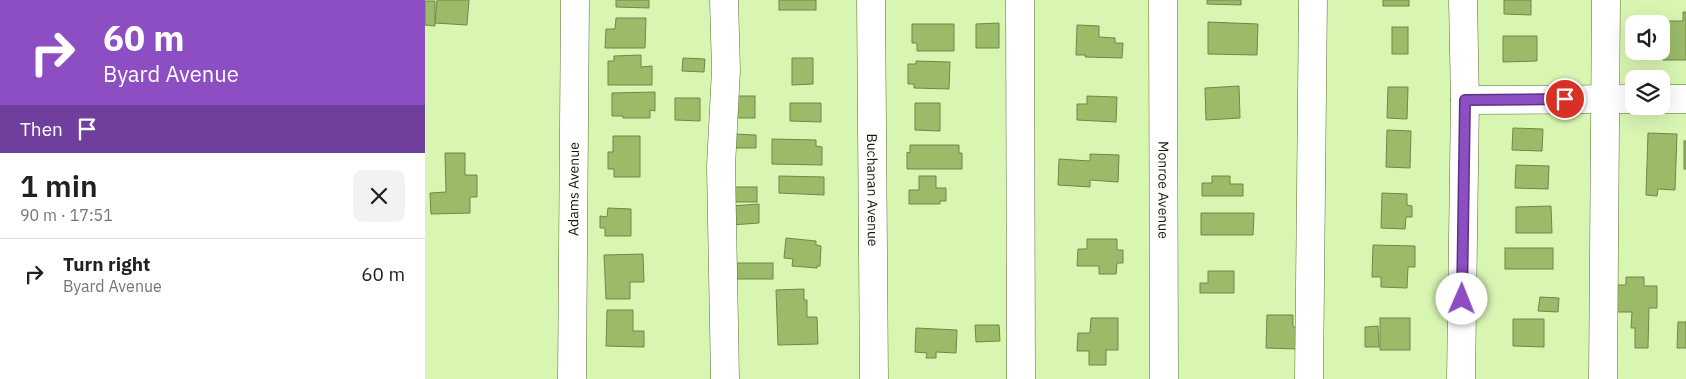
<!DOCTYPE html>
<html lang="en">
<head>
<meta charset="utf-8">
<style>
  :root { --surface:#fff; --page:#f2f2f2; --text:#202124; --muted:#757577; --line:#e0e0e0 }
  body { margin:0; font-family:"IBM Plex Sans",sans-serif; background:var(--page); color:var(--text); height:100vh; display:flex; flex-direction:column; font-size:19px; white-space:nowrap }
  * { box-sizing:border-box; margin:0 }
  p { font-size:16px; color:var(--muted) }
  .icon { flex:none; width:28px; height:28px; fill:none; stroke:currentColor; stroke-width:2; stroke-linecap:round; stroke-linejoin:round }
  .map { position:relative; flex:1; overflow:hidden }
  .drawer { display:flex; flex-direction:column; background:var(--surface); width:425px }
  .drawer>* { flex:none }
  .top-card { background:#8d4ec3; color:#fff; overflow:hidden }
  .buttons { position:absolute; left:1200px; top:15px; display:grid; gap:10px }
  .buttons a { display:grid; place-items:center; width:45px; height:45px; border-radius:10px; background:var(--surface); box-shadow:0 5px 20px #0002; font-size:25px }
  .pin { position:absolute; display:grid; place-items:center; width:42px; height:42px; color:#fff; margin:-21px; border:2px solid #fff; border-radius:50%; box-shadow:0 1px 5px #0007 }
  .me { position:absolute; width:55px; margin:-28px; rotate:1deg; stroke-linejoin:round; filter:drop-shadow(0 0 4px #0008) }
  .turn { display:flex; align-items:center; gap:18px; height:105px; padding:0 20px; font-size:22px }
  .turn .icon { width:65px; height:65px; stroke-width:2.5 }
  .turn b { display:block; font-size:35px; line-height:42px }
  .then { display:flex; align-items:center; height:48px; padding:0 20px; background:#0003; gap:10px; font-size:19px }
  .round { display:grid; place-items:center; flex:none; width:52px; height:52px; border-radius:10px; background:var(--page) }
  .overview { display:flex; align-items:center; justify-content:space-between; height:85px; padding:0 20px }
  h1 { font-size:30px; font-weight:600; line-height:38px }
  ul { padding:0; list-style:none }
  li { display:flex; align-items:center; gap:15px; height:70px; padding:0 20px; border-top:1px solid var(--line) }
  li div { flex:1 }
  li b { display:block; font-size:19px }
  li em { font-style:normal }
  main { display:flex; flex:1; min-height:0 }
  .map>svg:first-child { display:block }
  .building { fill:#9bbb68; stroke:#6f8749 }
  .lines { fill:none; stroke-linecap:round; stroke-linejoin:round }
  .minor-casing { stroke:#597032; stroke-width:29 }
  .minor { stroke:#fff; stroke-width:28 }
  .route-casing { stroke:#5c337f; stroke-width:12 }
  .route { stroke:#8d4ec3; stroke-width:9 }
  .labels { text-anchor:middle; stroke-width:4; stroke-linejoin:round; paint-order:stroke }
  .street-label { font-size:14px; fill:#121b03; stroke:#d9f5b2 }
</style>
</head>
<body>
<main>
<section class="drawer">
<div class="top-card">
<div class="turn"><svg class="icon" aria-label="right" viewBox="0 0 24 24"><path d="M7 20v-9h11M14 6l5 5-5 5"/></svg><div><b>60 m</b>Byard Avenue</div></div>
<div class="then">Then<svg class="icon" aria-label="arrive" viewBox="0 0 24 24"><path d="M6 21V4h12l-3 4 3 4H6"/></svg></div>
</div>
<div class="overview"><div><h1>1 min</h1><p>90 m · 17:51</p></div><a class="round"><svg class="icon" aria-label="close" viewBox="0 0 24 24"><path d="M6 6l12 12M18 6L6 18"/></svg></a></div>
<ul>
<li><svg class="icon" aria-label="right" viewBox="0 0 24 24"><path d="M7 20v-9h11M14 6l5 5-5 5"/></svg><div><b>Turn right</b><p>Byard Avenue</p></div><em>60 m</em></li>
</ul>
</section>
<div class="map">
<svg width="1261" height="379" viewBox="0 0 1261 379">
  <rect width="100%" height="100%" fill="#d9f5b2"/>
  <g class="building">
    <polygon points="12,0 44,0 42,25 10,23"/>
    <polygon points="191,0 224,0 224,8 191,7"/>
    <rect x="354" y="0" width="37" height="10"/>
    <polygon points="782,0 816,0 816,5 782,4"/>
    <rect x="958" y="0" width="26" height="6"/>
    <polygon points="1079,0 1106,0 1106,15 1079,14"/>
    <polygon points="0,1 10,1 10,26 0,25"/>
    <polygon points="1258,12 1261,12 1261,60 1238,60 1238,49 1236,49 1236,24 1227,24 1227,21 1258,21"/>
    <polygon points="191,18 221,18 220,48 180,48 181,29 190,29"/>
    <polygon points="783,22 833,24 832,55 783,54"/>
    <polygon points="574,23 574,48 551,48 551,24"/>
    <polygon points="487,24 529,24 529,51 492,51 492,43 487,43"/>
    <polygon points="652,25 674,26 674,37 690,38 690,43 698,43 697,58 660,57 661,55 651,55"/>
    <rect x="967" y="27" width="16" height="27"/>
    <polygon points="1078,36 1112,36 1112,61 1078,62"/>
    <polygon points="216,55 216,67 227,66 227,85 183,85 183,61 189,61 189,56"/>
    <polygon points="258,58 280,59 279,72 257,71"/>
    <polygon points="367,58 388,58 388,84 367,85"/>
    <polygon points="491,61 525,62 524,89 489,88 489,84 483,84 483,64 491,64"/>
    <polygon points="814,86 815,118 781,120 780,88"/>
    <polygon points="963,87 983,87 982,119 962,118"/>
    <polygon points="230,92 230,111 225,110 225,118 198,118 198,116 187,116 187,93"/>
    <rect x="307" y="96" width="23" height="22"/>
    <polygon points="662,96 692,97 691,122 652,120 652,104 662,104"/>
    <polygon points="250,98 275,98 275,121 250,120"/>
    <polygon points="365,103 396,103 396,122 365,121"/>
    <polygon points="490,103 515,103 515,131 490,130"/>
    <polygon points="1088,128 1118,129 1117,151 1087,150"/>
    <polygon points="962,130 986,131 985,168 961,167"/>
    <polygon points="1223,133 1252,134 1250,190 1233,189 1232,196 1221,195"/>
    <polygon points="308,134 331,135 331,148 307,148"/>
    <polygon points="188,136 215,136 215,177 189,177 189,169 183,169 183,152 188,152"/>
    <polygon points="347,139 391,140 391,146 397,147 397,165 347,164"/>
    <rect x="1259" y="141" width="2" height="28"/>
    <polygon points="485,145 534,145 534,153 537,153 537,169 482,169 482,152 485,153"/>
    <polygon points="20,153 40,153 40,175 52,175 52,197 45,197 45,213 6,214 5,193 21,192"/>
    <polygon points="665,154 694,155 693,182 665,180 665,187 633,185 634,159 665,161"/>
    <polygon points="1091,165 1124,166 1123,189 1090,188"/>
    <polygon points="354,176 399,177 399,195 354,193"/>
    <polygon points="494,176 511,176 511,188 521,188 521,201 515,201 515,204 484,204 484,190 494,190"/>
    <polygon points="787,176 805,176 805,184 818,184 818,196 777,196 777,183 787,183"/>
    <rect x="309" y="187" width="23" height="15"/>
    <polygon points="957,193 982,194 982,205 987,206 987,217 981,217 980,229 956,228"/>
    <polygon points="334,204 334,223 307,225 306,206"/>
    <polygon points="1126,206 1127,233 1091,233 1091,207"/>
    <polygon points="183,208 206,209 206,236 180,236 180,228 175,228 175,216 182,217"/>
    <polygon points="776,213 829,213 828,235 776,235"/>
    <polygon points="361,238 391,241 391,245 396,246 395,266 392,266 392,268 367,266 368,259 359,258"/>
    <polygon points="662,239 692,239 692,250 698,250 698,263 692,263 691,274 674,274 674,266 652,266 653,249 662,249"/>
    <polygon points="948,245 990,246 990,267 983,267 982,288 956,287 956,277 947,277"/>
    <rect x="1080" y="248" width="48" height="21"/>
    <polygon points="218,254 219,282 205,282 205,299 181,299 179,255"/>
    <rect x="304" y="263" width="44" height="16"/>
    <polygon points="783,271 809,271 809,293 775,293 775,283 783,283"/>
    <polygon points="1201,277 1219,277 1219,286 1232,286 1232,308 1224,308 1223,348 1210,348 1210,328 1206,328 1207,312 1182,312 1182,285 1201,285"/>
    <polygon points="379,289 379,300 382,300 382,317 392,317 393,344 353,345 351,290"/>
    <polygon points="1115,297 1134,298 1133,312 1113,311"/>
    <polygon points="182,310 208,310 208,331 219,331 219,347 181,346"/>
    <polygon points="842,315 868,315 868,327 873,327 872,349 841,348"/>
    <polygon points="666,318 693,318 693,350 681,350 681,365 664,365 664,351 652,351 653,333 665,333"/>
    <rect x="955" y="318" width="30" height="32"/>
    <polygon points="1088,319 1119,319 1119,347 1088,346"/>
    <polygon points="1253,322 1261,322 1261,348 1252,348"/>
    <polygon points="550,325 574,325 575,341 551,342"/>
    <polygon points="953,326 954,347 940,347 940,327"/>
    <polygon points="491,328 532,330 531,353 511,352 511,358 501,358 502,353 490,352"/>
  </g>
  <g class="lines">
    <defs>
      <g id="minor">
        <polyline points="299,0 301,70 296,166 300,379"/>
        <path id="s1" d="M446 0 449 379"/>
        <polyline points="595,0 596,379"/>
        <path id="s2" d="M738 0 739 379"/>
        <polyline points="1236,99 1261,99"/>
        <polyline points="1040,100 1209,99"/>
        <path id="s3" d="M147 379 150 0"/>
        <polyline points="884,379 888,0"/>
        <polyline points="1036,379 1040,100 1038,0"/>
        <polyline points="1178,379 1181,0"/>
      </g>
    </defs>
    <use href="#minor" class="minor-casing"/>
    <use href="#minor" class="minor"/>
  </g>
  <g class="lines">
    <defs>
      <polyline id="route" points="1037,299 1040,100 1140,99"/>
    </defs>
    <use href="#route" class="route-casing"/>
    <use href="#route" class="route"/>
  </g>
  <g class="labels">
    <g class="street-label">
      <text dy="5" stroke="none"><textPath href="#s3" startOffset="190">Adams Avenue</textPath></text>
      <text dy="5" stroke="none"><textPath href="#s1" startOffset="190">Buchanan Avenue</textPath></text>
      <text dy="5" stroke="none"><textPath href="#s2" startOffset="190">Monroe Avenue</textPath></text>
    </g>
  </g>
</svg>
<div class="buttons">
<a><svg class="icon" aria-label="sound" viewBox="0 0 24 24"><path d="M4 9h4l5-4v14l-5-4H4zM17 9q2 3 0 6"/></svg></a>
<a><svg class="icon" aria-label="layers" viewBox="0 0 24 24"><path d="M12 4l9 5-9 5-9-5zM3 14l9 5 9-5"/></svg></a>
</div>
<div class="pin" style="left:1140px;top:99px;background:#d93025"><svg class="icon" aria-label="arrive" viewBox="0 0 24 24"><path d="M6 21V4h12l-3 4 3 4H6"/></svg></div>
<svg class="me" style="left:1037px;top:299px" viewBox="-20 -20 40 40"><circle r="19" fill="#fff"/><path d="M0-13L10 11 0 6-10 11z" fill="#8d4ec3"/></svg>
</div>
</main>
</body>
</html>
